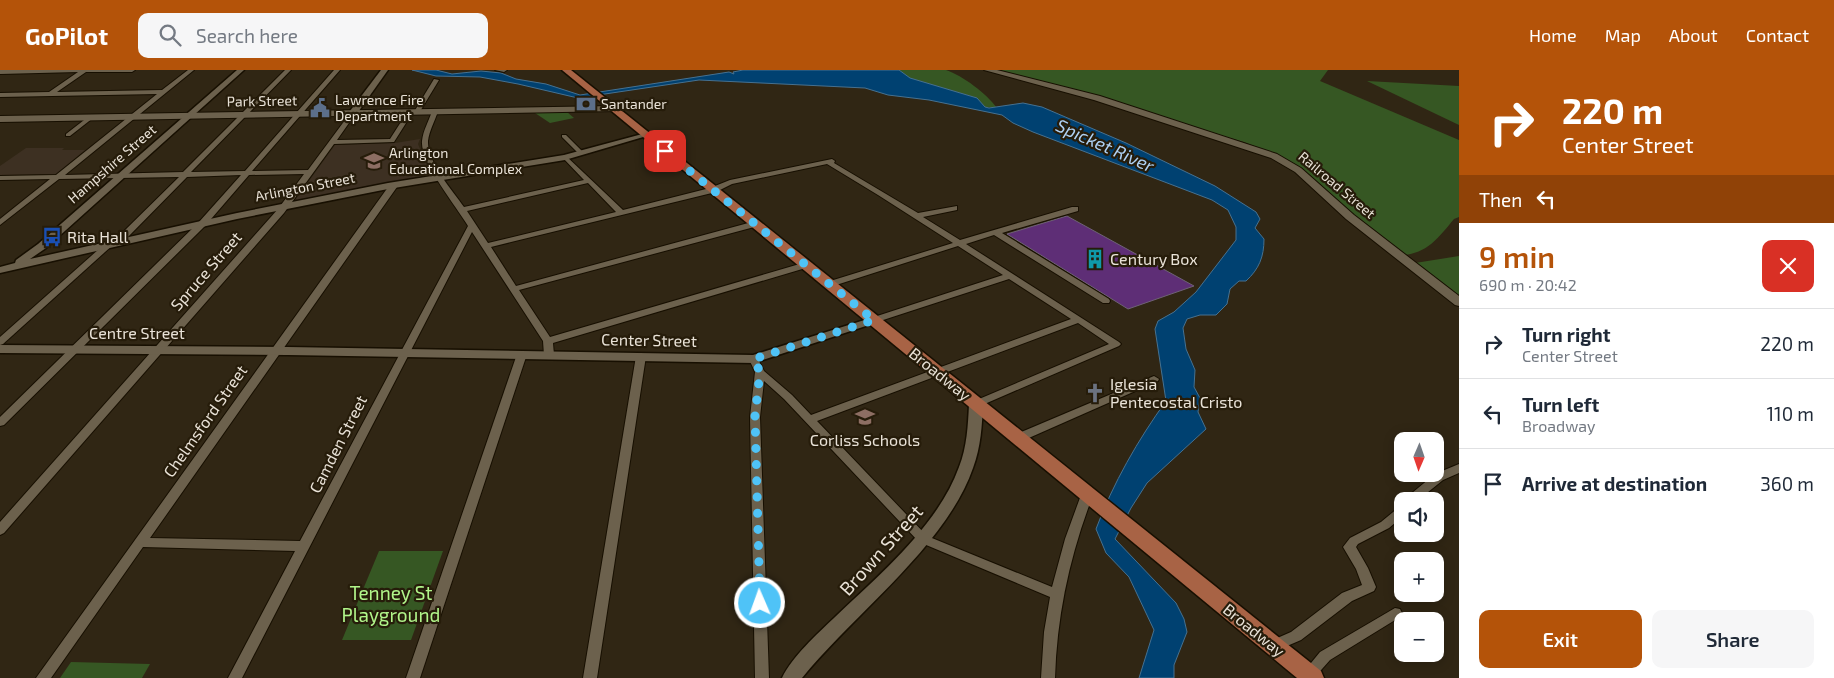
<!DOCTYPE html>
<html lang="en">
<head>
<meta charset="utf-8">
<style>
  :root { --surface:#fff; --page:#f6f6f7; --text:#1f2937; --muted:#747a83; --line:#e0e1e3; --accent:#b45309 }
  body { margin:0; font-family:"Exo 2",sans-serif; background:var(--page); color:var(--text); height:100vh; display:flex; flex-direction:column; font-size:19px; white-space:nowrap }
  * { box-sizing:border-box; margin:0 }
  p { font-size:16px; color:var(--muted) }
  .icon { flex:none; width:28px; height:28px; fill:none; stroke:currentColor; stroke-width:2; stroke-linecap:round; stroke-linejoin:round }
  .map { position:relative; flex:1; overflow:hidden }
  .drawer { display:flex; flex-direction:column; background:var(--surface); width:375px }
  .drawer>* { flex:none }
  .top-card { background:#b45309; color:#fff; overflow:hidden }
  .needle { width:32px; rotate:182deg }
  .buttons { position:absolute; left:1394px; top:362px; display:grid; gap:10px }
  .buttons a { display:grid; place-items:center; width:50px; height:50px; border-radius:10px; background:var(--surface); box-shadow:0 2px 12px #0003; font-size:25px }
  .pin { position:absolute; display:grid; place-items:center; width:42px; height:42px; color:#fff; margin:-21px; border-radius:10px; box-shadow:0 2px 8px #0006 }
  .me { position:absolute; width:55px; margin:-28px; rotate:358deg; stroke-linejoin:round; filter:drop-shadow(0 0 4px #0008) }
  .turn { display:flex; align-items:center; gap:18px; height:105px; padding:0 20px; font-size:22px }
  .turn .icon { width:65px; height:65px; stroke-width:2.5 }
  .turn b { display:block; font-size:35px; line-height:42px }
  .then { display:flex; align-items:center; height:48px; padding:0 20px; background:#0003; gap:10px; font-size:19px }
  .round { display:grid; place-items:center; flex:none; width:52px; height:52px; border-radius:10px; background:var(--page) }
  .overview { display:flex; align-items:center; justify-content:space-between; height:85px; padding:0 20px }
  h1 { font-size:30px; font-weight:600; line-height:38px; color:var(--accent) }
  .button { display:flex; gap:10px; margin-top:auto; padding:10px 20px }
  .button a { flex:1; height:58px; border-radius:10px; background:var(--accent); color:#fff; font-size:20px; font-weight:600; line-height:58px; text-align:center }
  .button a+a { background:var(--page); color:var(--text) }
  ul { padding:0; list-style:none }
  li { display:flex; align-items:center; gap:15px; height:70px; padding:0 20px; border-top:1px solid var(--line) }
  li div { flex:1 }
  li b { display:block; font-size:19px }
  li em { font-style:normal }
  header { display:flex; align-items:center; gap:30px; box-sizing:border-box; height:70px; padding:0 25px; background:var(--accent); color:#fff }
  header strong { font-size:24px }
  nav { display:flex; gap:28px; margin-inline-start:auto; font-size:18px }
  .search { width:350px; height:45px; background:var(--page); display:flex; align-items:center; gap:12px; box-sizing:border-box; padding:0 18px; border-radius:10px; color:var(--muted); font-size:19px }
  main { display:flex; flex:1; min-height:0 }
  .map>svg:first-child { display:block }
  .education { fill:#3d3022 }
  .green { fill:#365723 }
  .water { fill:#004171; stroke:#467190 }
  .building { fill:#5e2e76; stroke:#6e6275 }
  .lines { fill:none; stroke-linecap:round; stroke-linejoin:round }
  .minor-casing { stroke:#170f01; stroke-width:2 }
  .tertiary-casing { stroke:#170f01; stroke-width:3 }
  .secondary-casing { stroke:#170f01; stroke-width:2 }
  .primary-casing { stroke:#170f01; stroke-width:3 }
  .minor { fill:#6c614d; fill-rule:evenodd }
  .tertiary { fill:#6c614d; fill-rule:evenodd }
  .secondary { fill:#6c614d; fill-rule:evenodd }
  .primary { fill:#a86345; fill-rule:evenodd }
  .route { stroke:#4fc3f7; stroke-width:9; stroke-dasharray:0 16.2 }
  .labels { text-anchor:middle; stroke-width:4.5; stroke-linejoin:round; paint-order:stroke }
  .far-poi-label { font-size:14px; fill:#e9e2d7; stroke:#261c0a; text-anchor:start }
  .far-street-label { font-size:14px; fill:#e9e2d7; stroke:#261c0a }
  .poi-label { font-size:16px; fill:#e9e2d7; stroke:#261c0a; text-anchor:start }
  .street-label { font-size:16px; fill:#e9e2d7; stroke:#261c0a }
  .water-label { font-size:18px; font-style:italic; fill:#aed1f4; stroke:#261c0a }
  .near-street-label { font-size:19px; fill:#e9e2d7; stroke:#261c0a }
  .near-park-label { font-size:19px; fill:#b1f58a; stroke:#261c0a }
</style>
</head>
<body>
<header>
<strong>GoPilot</strong>
<div class="search"><svg class="icon" aria-label="search" viewBox="0 0 24 24"><circle cx="10" cy="10" r="6"/><path d="M15 15l6 6"/></svg>Search here</div>
<nav><a>Home</a><a>Map</a><a>About</a><a>Contact</a></nav>
</header>
<main>
<div class="map">
<svg width="1459" height="608" viewBox="0 0 1459 608">
  <rect width="100%" height="100%" fill="#302614"/>
  <g class="education">
    <polygon points="420,69 418,74 431,106 298,131 296,129 335,75 395,73"/>
    <polygon points="26,78 64,78 62,80 85,80 56,104 0,105 0,96"/>
  </g>
  <g class="green">
    <path d="M899 0C911 0 935 0 946 0 963 6 986 23 997 38L985 37 977 28 909 8Z"/>
    <path d="M993 0H1328L1320 11 1459 70V147L1454 149C1439 167 1427 184 1402 185L1351 145 1296 95 1279 86 1244 72Z"/>
    <polygon points="1367,11 1459,16 1459,55"/>
    <polygon points="567,42 574,48 550,53 535,43"/>
    <polygon points="1459,186 1459,227 1415,193"/>
    <polygon points="379,481 443,481 411,570 342,570"/>
    <polygon points="71,592 150,594 142,608 60,608"/>
  </g>
  <path class="water" d="M412 0H436L452 4 481 1 501 3 516 9 546 14 580 25 729 2 734 4 733 2 743 0H899L910 8 977 28 985 37 989 38 1023 33 1042 37 1126 73 1215 116 1256 142 1260 149 1255 158 1264 169C1264 187 1259 199 1246 211H1239L1230 219 1227 234 1216 245H1200L1187 249 1183 258 1186 279 1195 300 1194 317 1200 328 1198 342 1206 359 1147 413 1131 438 1115 469 1176 533 1184 549 1187 562 1174 595V608H1139L1154 560 1129 507 1106 483 1096 459C1113 413 1138 370 1166 331L1155 259 1158 251 1174 242 1196 222 1236 170V157L1228 140 1212 130 1033 62 1013 53 1002 45 929 30 888 25 865 18 699 10 578 28 518 14 480 7 436 6Z"/>
  <polygon class="building" points="1067,146 1194,216 1128,239 1007,164"/>
  <g class="lines">
    <defs>
      <g id="minor">
        <polygon points="0,0 135,0 132,2 86,2 57,22 162,20 188,0 194,0 65,105 183,102 285,0 291,0 191,102 245,101 334,0 340,0 252,101 308,100 351,42 356,43 337,70 390,69 408,41 413,42 394,72 334,74 284,143 4,463 0,465 0,452 278,139 304,104 249,105 205,156 4,355 0,356 0,347 199,152 241,105 187,107 122,173 116,173 116,169 179,107 59,109 0,155 0,149 50,109 0,110 0,106 56,105 157,24 0,27 0,23 49,22 78,2 0,4"/>
        <polygon points="495,0 507,0 504,2"/>
        <polygon points="434,9 439,10 419,43 415,43 414,42"/>
        <path d="M435 39 438 41C435 51 429 61 428 71 427 92 453 121 464 137L584 110 563 88V86L565 85 623 140 710 118 730 110 832 89 835 91 834 93 918 143 957 136V140L923 147 960 170 1072 137H1078V141L1002 163 1109 229 1110 231 1109 233H1103L994 165 966 174 1119 272 1121 274 1119 276 980 336H972L971 334 972 332 1109 274 1078 253 817 351 927 466 1052 517 1065 469 1081 425 1083 422H1091L1093 425C1070 485 1057 544 1055 608H1041L1044 562 1050 527 919 472 784 329 764 311 760 347 769 608H755L750 347 755 302 749 289 751 287H757L764 301 792 325 811 345 1071 249 1009 209 877 252H871L869 250 871 248 1003 205 958 176 833 216H827L826 214 827 212 953 173 878 125 827 94 732 114 716 122 491 177 516 216 752 152H755L759 154 758 156 519 220 550 267 803 193 806 192 810 195 809 197 553 273 554 285 549 288 544 285 543 271 472 162 242 608H228L295 481 143 477 51 608H36L391 113H397V117L150 468 300 471 468 156C456 136 420 92 422 71 423 60 429 51 432 41ZM588 113 616 142 488 173 467 141Z"/>
        <polygon points="88,47 93,48 70,66 66,66 66,64"/>
        <polygon points="562,65 566,65 583,82 583,84 579,84 562,67"/>
        <polygon points="108,171 111,171 115,173 3,274 0,275 0,267"/>
        <polygon points="522,281 527,284 420,608 406,608 517,284"/>
        <polygon points="641,283 646,286 597,608 583,608 636,286"/>
        <polygon points="1154,306 1159,309 1158,311 1022,371 1014,371 1013,368 1014,365"/>
        <polygon points="1459,394 1459,403 1443,410 1417,431 1404,431 1406,428 1435,404"/>
        <polygon points="1402,437 1402,447 1389,458 1358,474 1356,477 1368,498 1376,517 1374,521 1352,531 1301,570 1273,582 1268,580 1266,576 1268,572 1291,562 1342,523 1362,515 1356,499 1343,477 1350,468 1381,452 1398,438"/>
        <polygon points="1395,538 1400,539 1402,543 1400,547 1330,590 1314,608 1304,608 1302,604 1320,582"/>
      </g>
      <g id="tertiary">
        <polygon points="237,0 244,0 46,178 30,189 237,143 388,113 564,85 646,63 650,65 565,90 388,119 237,149 0,203 0,197 15,193 16,190 38,174"/>
        <polygon points="381,0 388,0 356,45 350,45 350,41"/>
        <polygon points="874,247 880,250 878,252 754,293 288,285 0,283 0,275 288,277 753,285"/>
        <path d="M976 330 983 334C982 355 981 377 973 398 946 476 854 544 802 608H782C792 587 817 564 834 548 878 506 938 456 959 397 967 377 968 355 969 334Z"/>
      </g>
      <g id="secondary">
        <polygon points="984,0 997,0 1100,26 1277,84 1301,98 1354,145 1459,226 1459,236 1455,235 1346,149 1295,102 1271,88 1094,30"/>
        <polygon points="614,36 618,39 617,41 0,52 0,46"/>
      </g>
      <polygon id="primary" points="562,0 571,0 1321,601 1324,608 1297,608"/>
    </defs>
    <use href="#minor" class="minor-casing"/>
    <use href="#tertiary" class="tertiary-casing"/>
    <use href="#secondary" class="secondary-casing"/>
    <use href="#primary" class="primary-casing"/>
    <use href="#minor" class="minor"/>
    <use href="#tertiary" class="tertiary"/>
    <use href="#secondary" class="secondary"/>
    <use href="#primary" class="primary"/>
  </g>
  <g class="lines">
    <polyline class="route" points="665,81 874,250 754,289 760,302 755,346 760,533"/>
  </g>
  <defs>
    <symbol id="bank-bare" viewBox="-9 -9 18 18"><path d="M-6-4H6V4H-6ZM0-2.3a2.3 2.3 0 1 0 0 4.6a2.3 2.3 0 1 0 0-4.6Z" fill="#5c6f8a" stroke="#261c0a" stroke-width="2.5" paint-order="stroke"/></symbol>
    <symbol id="civic-bare" viewBox="-9 -9 18 18"><path d="M-.6-6.5H3V-4.5H.6V-3L4-1V1h2V6H-6V1h2V-1L-.6-3ZM-1.2 2.5V6h2.4V2.5Z" fill="#5c6f8a" stroke="#261c0a" stroke-width="2.5" paint-order="stroke"/></symbol>
    <symbol id="school-bare" viewBox="-9 -9 18 18"><path d="M0-5L7-2L0 1L-7-2ZM-4 1L0 2.5L4 1V4Q0 6-4 4Z" fill="#8d6e63" stroke="#261c0a" stroke-width="2.5" paint-order="stroke"/></symbol>
    <symbol id="bus-bare" viewBox="-9 -9 18 18"><path d="M-5-6H5V4H4V6H2V4H-2V6H-4V4H-5ZM-3.5-4V0h7V-4ZM-3.5 1.2v1.5H-2V1.2ZM2 1.2v1.5H3.5V1.2Z" fill="#1a4fb4" stroke="#261c0a" stroke-width="2.5" paint-order="stroke"/></symbol>
    <symbol id="building-bare" viewBox="-9 -9 18 18"><path d="M-4-6H4V6H1V3H-1V6H-4ZM-2.5-4.3h1.7v1.8h-1.7ZM.8-4.3h1.7v1.8H.8ZM-2.5-1h1.7V.8h-1.7ZM.8-1h1.7V.8H.8Z" fill="#0f9aa8" stroke="#261c0a" stroke-width="2.5" paint-order="stroke"/></symbol>
    <symbol id="church-bare" viewBox="-9 -9 18 18"><path d="M-1.2-6h2.4v3.5h3.3v2.4h-3.3V6h-2.4V-.1h-3.3v-2.4h3.3Z" fill="#6b7280" stroke="#261c0a" stroke-width="2.5" paint-order="stroke"/></symbol>
  </defs>
  <g fill-rule="evenodd">
    <use href="#bank-bare" x="572" y="20" width="28" height="28"/>
    <use href="#civic-bare" x="306" y="24" width="28" height="28"/>
    <use href="#school-bare" x="360" y="77" width="28" height="28"/>
    <use href="#bus-bare" x="38" y="153" width="28" height="28"/>
    <use href="#building-bare" x="1081" y="175" width="28" height="28"/>
    <use href="#church-bare" x="1081" y="309" width="28" height="28"/>
    <use href="#school-bare" x="851" y="333" width="28" height="28"/>
  </g>
  <g class="labels">
    <g class="far-poi-label">
      <text x="335" y="35">Lawrence Fire<tspan x="335" dy="16">Department</tspan></text>
      <text x="601" y="39">Santander</text>
      <text x="389" y="88">Arlington<tspan x="389" dy="16">Educational Complex</tspan></text>
    </g>
    <g class="far-street-label">
      <text transform="translate(262 31) rotate(-1)" y="5">Park Street</text>
      <text transform="translate(112 94) rotate(-41)" y="5">Hampshire Street</text>
      <text transform="translate(1337 115) rotate(40)" y="5">Railroad Street</text>
      <text transform="translate(305 117) rotate(-11)" y="5">Arlington Street</text>
    </g>
    <g class="poi-label">
      <text x="67" y="173">Rita Hall</text>
      <text x="1110" y="195">Century Box</text>
      <text x="1110" y="320">Iglesia<tspan x="1110" dy="18">Pentecostal Cristo</tspan></text>
      <text x="865" y="376" text-anchor="middle">Corliss Schools</text>
    </g>
    <g class="street-label">
      <text transform="translate(206 201) rotate(-49)" y="6">Spruce Street</text>
      <text x="137" y="269">Centre Street</text>
      <text transform="translate(649 270) rotate(1)" y="6">Center Street</text>
      <text transform="translate(940 304) rotate(39)" y="6">Broadway</text>
      <text transform="translate(205 351) rotate(-55)" y="6">Chelmsford Street</text>
      <text transform="translate(338 374) rotate(-63)" y="6">Camden Street</text>
      <text transform="translate(1254 560) rotate(39)" y="6">Broadway</text>
    </g>
    <g class="water-label">
      <text transform="translate(1105 76) rotate(24)" y="6">Spicket River</text>
    </g>
    <g class="near-street-label">
      <text transform="translate(881 480) rotate(-48)" y="7">Brown Street</text>
    </g>
    <g class="near-park-label">
      <text x="391" y="530">Tenney St<tspan x="391" dy="22">Playground</tspan></text>
    </g>
  </g>
</svg>
<div class="buttons">
<a><svg class="needle" viewBox="-14 -14 28 28"><path d="M0-13l5 13h-10z" fill="#e53935"/><path d="M0 13l5-13h-10z" fill="#747a83"/></svg></a>
<a><svg class="icon" aria-label="sound" viewBox="0 0 24 24"><path d="M4 9h4l5-4v14l-5-4H4zM17 9q2 3 0 6"/></svg></a>
<a>+</a>
<a>−</a>
</div>
<div class="pin" style="left:665px;top:81px;background:#d93025"><svg class="icon" aria-label="arrive" viewBox="0 0 24 24"><path d="M6 21V4h12l-3 4 3 4H6"/></svg></div>
<svg class="me" style="left:760px;top:533px" viewBox="-20 -20 40 40"><circle r="17" fill="#4fc3f7" stroke="#fff" stroke-width="3"/><path d="M0-11L8 9 0 5-8 9z" fill="#fff"/></svg>
</div>
<section class="drawer">
<div class="top-card">
<div class="turn"><svg class="icon" aria-label="right" viewBox="0 0 24 24"><path d="M7 20v-9h11M14 6l5 5-5 5"/></svg><div><b>220 m</b>Center Street</div></div>
<div class="then">Then<svg class="icon" aria-label="left" viewBox="0 0 24 24"><path d="M17 20v-9H6M10 6l-5 5 5 5"/></svg></div>
</div>
<div class="overview"><div><h1>9 min</h1><p>690 m · 20:42</p></div><a class="round" style="background:#d93025;color:#fff"><svg class="icon" aria-label="close" viewBox="0 0 24 24"><path d="M6 6l12 12M18 6L6 18"/></svg></a></div>
<ul>
<li><svg class="icon" aria-label="right" viewBox="0 0 24 24"><path d="M7 20v-9h11M14 6l5 5-5 5"/></svg><div><b>Turn right</b><p>Center Street</p></div><em>220 m</em></li>
<li><svg class="icon" aria-label="left" viewBox="0 0 24 24"><path d="M17 20v-9H6M10 6l-5 5 5 5"/></svg><div><b>Turn left</b><p>Broadway</p></div><em>110 m</em></li>
<li><svg class="icon" aria-label="arrive" viewBox="0 0 24 24"><path d="M6 21V4h12l-3 4 3 4H6"/></svg><div><b>Arrive at destination</b></div><em>360 m</em></li>
</ul>
<div class="button"><a>Exit</a><a>Share</a></div>
</section>
</main>
</body>
</html>
